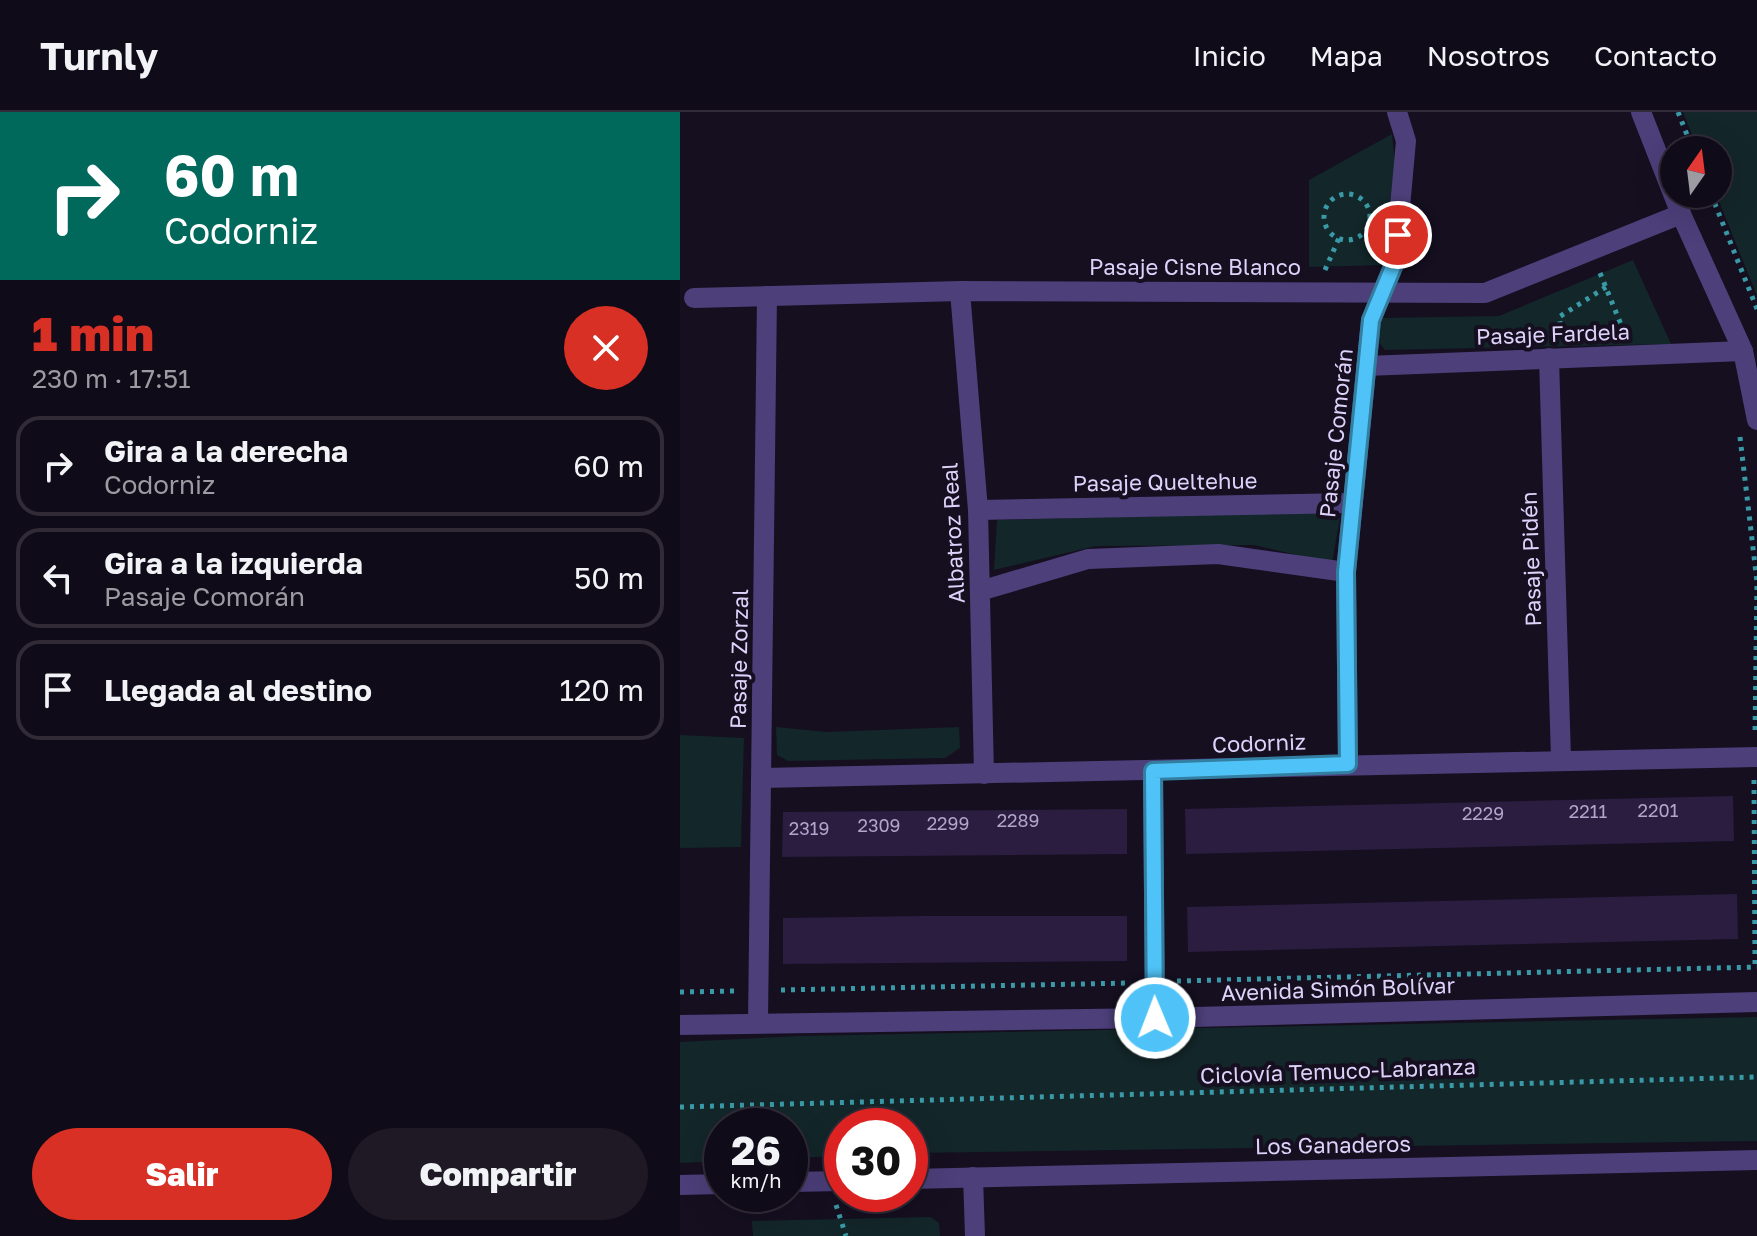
<!DOCTYPE html>
<html lang="es">
<head>
<meta charset="utf-8">
<style>
  :root { --surface:#100b18; --page:#1e1925; --text:#f1f3f6; --muted:#9c9ba2; --line:#302b37; --accent:#d93025 }
  body { margin:0; font-family:"Golos Text",sans-serif; background:var(--page); color:var(--text); height:100vh; display:flex; flex-direction:column; font-size:30px; white-space:nowrap }
  * { box-sizing:border-box; margin:0 }
  p { font-size:26px; color:var(--muted) }
  .icon { flex:none; width:44px; height:44px; fill:none; stroke:currentColor; stroke-width:2; stroke-linecap:round; stroke-linejoin:round }
  .map { position:relative; flex:1; overflow:hidden }
  .details { display:flex; flex-direction:column; background:var(--surface); width:680px }
  .details>* { flex:none }
  .guide { background:#00695c; color:#fff; overflow:hidden }
  .needle { width:52px; rotate:14deg }
  .controls { position:absolute; left:980px; top:24px; display:grid; gap:16px }
  .controls a { display:grid; place-items:center; width:72px; height:72px; border-radius:50%; background:var(--surface); box-shadow:0 8px 32px #0002,0 0 0 2px var(--line); font-size:40px }
  .speed { position:absolute; left:24px; top:996px; display:flex; gap:16px; font-size:40px; font-weight:700; text-align:center }
  .speed>* { display:grid; place-content:center; width:104px; height:104px; border-radius:50%; background:var(--surface); box-shadow:0 8px 32px #0002,0 0 0 2px var(--line); line-height:1 }
  .speed small { font-size:20px; font-weight:400 }
  .speed .limit { border:12px solid #d22; background:#fff; color:#111 }
  .pin { position:absolute; display:grid; place-items:center; width:68px; height:68px; color:#fff; margin:-34px; border:4px solid #fff; border-radius:50%; box-shadow:0 2px 8px #0007 }
  .me { position:absolute; width:88px; margin:-44px; rotate:359deg; stroke-linejoin:round; filter:drop-shadow(0 0 6px #0008) }
  .turn { display:flex; align-items:center; gap:28px; height:168px; padding:0 32px; font-size:36px }
  .turn .icon { width:104px; height:104px; stroke-width:2.5 }
  .turn b { display:block; font-size:56px; line-height:68px }
  .round { display:grid; place-items:center; flex:none; width:84px; height:84px; border-radius:42px; background:var(--page) }
  .overview { display:flex; align-items:center; justify-content:space-between; height:136px; padding:0 32px }
  h1 { font-size:48px; font-weight:800; line-height:60px; color:var(--accent) }
  .primary-button { display:flex; gap:16px; margin-top:auto; padding:16px 32px }
  .primary-button a { flex:1; height:92px; border-radius:48px; background:var(--accent); color:#fff; font-size:32px; font-weight:800; line-height:92px; text-align:center }
  .primary-button a+a { background:var(--page); color:var(--text) }
  ul { padding:0; list-style:none }
  li { display:flex; align-items:center; gap:24px; height:100px; margin:0 16px 12px; padding:0 16px; border:4px solid var(--line); border-radius:24px }
  li div { flex:1 }
  li b { display:block; font-size:30px }
  li em { font-style:normal }
  header { display:flex; align-items:center; gap:48px; box-sizing:border-box; height:112px; padding:0 40px; background:var(--surface); border-bottom:2px solid var(--line) }
  header strong { font-size:38px }
  nav { display:flex; gap:44px; margin-inline-start:auto; font-size:28px }
  main { display:flex; flex:1; min-height:0 }
  .map>svg:first-child { display:block }
  .green { fill:#132629 }
  .building { fill:#2a1d3f }
  .lines { fill:none; stroke-linecap:round; stroke-linejoin:round }
  .path { stroke:#3a99a6; stroke-width:5; stroke-dasharray:4 6; stroke-linecap:butt }
  .minor { stroke:#4c3f7a; stroke-width:20 }
  .route-casing { stroke:#337fa1; stroke-width:20 }
  .route { stroke:#4fc3f7; stroke-width:14 }
  .labels { text-anchor:middle; stroke-width:8; stroke-linejoin:round; paint-order:stroke }
  .number-label { font-size:18px; fill:#b1a5cb }
  .street-label { font-size:22px; fill:#ded2fa; stroke:#150f20 }
</style>
</head>
<body>
<header>
<strong>Turnly</strong>
<nav><a>Inicio</a><a>Mapa</a><a>Nosotros</a><a>Contacto</a></nav>
</header>
<main>
<section class="details">
<div class="guide">
<div class="turn"><svg class="icon" aria-label="right" viewBox="0 0 24 24"><path d="M7 20v-9h11M14 6l5 5-5 5"/></svg><div><b>60 m</b>Codorniz</div></div>
</div>
<div class="overview"><div><h1>1 min</h1><p>230 m · 17:51</p></div><a class="round" style="background:#d93025;color:#fff"><svg class="icon" aria-label="close" viewBox="0 0 24 24"><path d="M6 6l12 12M18 6L6 18"/></svg></a></div>
<ul>
<li><svg class="icon" aria-label="right" viewBox="0 0 24 24"><path d="M7 20v-9h11M14 6l5 5-5 5"/></svg><div><b>Gira a la derecha</b><p>Codorniz</p></div><em>60 m</em></li>
<li><svg class="icon" aria-label="left" viewBox="0 0 24 24"><path d="M17 20v-9H6M10 6l-5 5 5 5"/></svg><div><b>Gira a la izquierda</b><p>Pasaje Comorán</p></div><em>50 m</em></li>
<li><svg class="icon" aria-label="arrive" viewBox="0 0 24 24"><path d="M6 21V4h12l-3 4 3 4H6"/></svg><div><b>Llegada al destino</b></div><em>120 m</em></li>
</ul>
<div class="primary-button"><a>Salir</a><a>Compartir</a></div>
</section>
<div class="map">
<svg width="1077" height="1124" viewBox="0 0 1077 1124">
  <rect width="100%" height="100%" fill="#150f20"/>
  <g class="green">
    <polygon points="1003,0 1077,0 1077,184 1036,82 1038,38 1018,38"/>
    <polygon points="712,22 715,51 704,153 629,155 629,68"/>
    <polygon points="953,148 991,232 705,238 697,228 701,206 819,204"/>
    <polygon points="646,400 660,406 652,451 574,433 416,434 314,458 317,408"/>
    <polygon points="96,615 147,620 279,615 280,636 265,646 108,649 97,643"/>
    <polygon points="0,623 64,626 61,735 0,736"/>
    <polygon points="1077,905 1077,1029 230,1041 230,1014 162,1014 162,1044 110,1046 110,1014 42,1014 42,1049 0,1051 0,930 118,924"/>
    <polygon points="251,1105 259,1111 260,1124 73,1124 72,1109"/>
  </g>
  <g class="building">
    <polygon points="1053,684 1054,729 506,742 505,697"/>
    <polygon points="447,697 447,742 102,745 103,700"/>
    <polygon points="1057,782 1058,827 508,840 507,795"/>
    <polygon points="241,804 447,804 447,849 103,852 103,806"/>
  </g>
  <g class="lines">
    <g class="path">
      <polyline points="998,0 1013,38"/>
      <polyline points="1031,82 1077,197"/>
      <circle cx="667" cy="105" r="23"/>
      <polyline points="645,158 659,126"/>
      <polyline points="920,161 944,220"/>
      <polyline points="897,219 881,217 879,205 926,175"/>
      <polyline points="1060,325 1077,470 1075,622"/>
      <polyline points="1074,668 1075,855"/>
      <polyline points="497,869 1077,855"/>
      <polyline points="101,878 451,871"/>
      <polyline points="0,880 55,879"/>
      <polyline points="0,995 1077,965"/>
      <polyline points="156,1093 166,1124"/>
    </g>
    <g class="minor">
      <polyline points="961,0 1001,102 1063,239 1077,308"/>
      <polyline points="280,179 298,398 304,662"/>
      <polyline points="14,186 280,179 805,181 1001,102"/>
      <polyline points="869,246 881,647"/>
      <polyline points="686,254 1063,239"/>
      <polyline points="298,398 673,391"/>
      <polyline points="300,479 408,447 538,442 666,460"/>
      <polyline points="668,652 666,460 691,208 715,150 726,29 717,0"/>
      <polyline points="473,659 475,906"/>
      <polyline points="82,666 1077,645"/>
      <polyline points="78,910 87,184"/>
      <polyline points="0,913 475,906 1077,890"/>
      <polyline points="293,1065 295,1124"/>
      <polyline points="230,1067 1077,1048"/>
      <polyline points="110,1070 162,1069"/>
      <polyline points="0,1073 42,1072"/>
    </g>
  </g>
  <g class="lines">
    <defs>
      <polyline id="route" points="475,906 473,659 668,652 666,460 691,208 715,150 718,123"/>
    </defs>
    <use href="#route" class="route-casing"/>
    <use href="#route" class="route"/>
  </g>
  <g class="labels">
    <g class="number-label">
      <text x="978" y="705">2201</text>
      <text x="908" y="706">2211</text>
      <text x="803" y="708">2229</text>
      <text x="338" y="715">2289</text>
      <text x="268" y="718">2299</text>
      <text x="199" y="720">2309</text>
      <text x="129" y="723">2319</text>
    </g>
    <g class="street-label">
      <text x="515" y="163">Pasaje Cisne Blanco</text>
      <text transform="translate(873 222) rotate(-2)" y="8">Pasaje Fardela</text>
      <text transform="translate(656 321) rotate(-84)" y="8">Pasaje Comorán</text>
      <text transform="translate(485 370) rotate(-1)" y="8">Pasaje Queltehue</text>
      <text transform="translate(273 421) rotate(-93)" y="8">Albatroz Real</text>
      <text transform="translate(851 447) rotate(-92)" y="8">Pasaje Pidén</text>
      <text transform="translate(59 547) rotate(-89)" y="8">Pasaje Zorzal</text>
      <text transform="translate(579 631) rotate(-2)" y="8">Codorniz</text>
      <text transform="translate(658 877) rotate(-2)" y="8">Avenida Simón Bolívar</text>
      <text transform="translate(658 959) rotate(-2)" y="8">Ciclovía Temuco-Labranza</text>
      <text transform="translate(653 1033) rotate(-1)" y="8">Los Ganaderos</text>
    </g>
  </g>
</svg>
<div class="controls">
<a><svg class="needle" viewBox="-14 -14 28 28"><path d="M0-13l5 13h-10z" fill="#e53935"/><path d="M0 13l5-13h-10z" fill="#9c9ba2"/></svg></a>
</div>
<div class="speed"><div>26<small>km/h</small></div><div class="limit">30</div></div>
<div class="pin" style="left:718px;top:123px;background:#d93025"><svg class="icon" aria-label="arrive" viewBox="0 0 24 24"><path d="M6 21V4h12l-3 4 3 4H6"/></svg></div>
<svg class="me" style="left:475px;top:906px" viewBox="-20 -20 40 40"><circle r="17" fill="#4fc3f7" stroke="#fff" stroke-width="3"/><path d="M0-11L8 9 0 5-8 9z" fill="#fff"/></svg>
</div>
</main>
</body>
</html>
